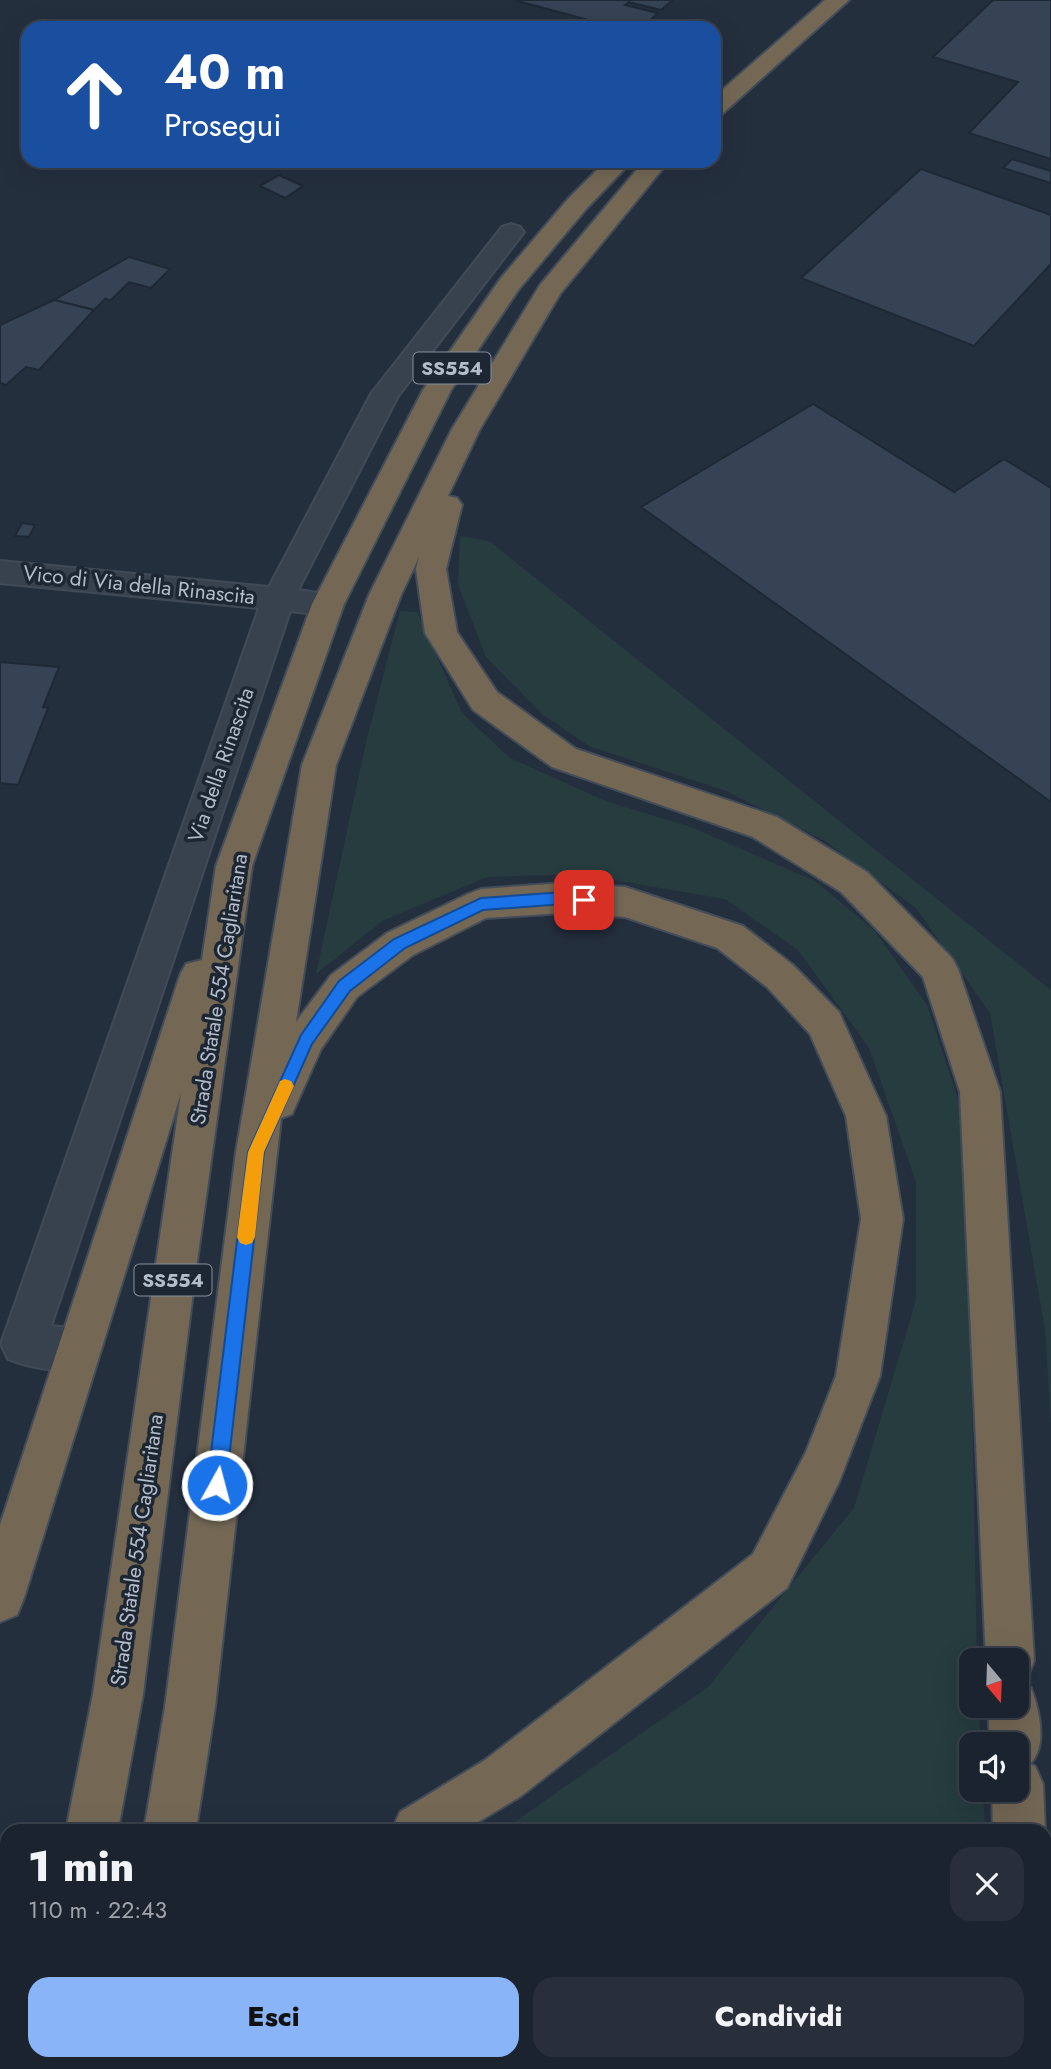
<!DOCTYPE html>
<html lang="it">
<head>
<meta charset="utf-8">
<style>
  :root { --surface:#1b232e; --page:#282f3a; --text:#f1f3f6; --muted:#a0a4aa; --line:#39404a; --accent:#8ab4f8 }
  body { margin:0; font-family:Jost,sans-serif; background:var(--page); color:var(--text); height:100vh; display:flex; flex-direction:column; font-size:26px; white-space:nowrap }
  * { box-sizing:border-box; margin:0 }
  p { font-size:23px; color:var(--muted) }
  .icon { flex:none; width:38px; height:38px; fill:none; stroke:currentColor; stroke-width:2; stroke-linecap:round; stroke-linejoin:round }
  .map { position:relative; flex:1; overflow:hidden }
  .panel { position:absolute; left:0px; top:1824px; width:1052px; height:247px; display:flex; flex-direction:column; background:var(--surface); border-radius:21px 21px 0 0; box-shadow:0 7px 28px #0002,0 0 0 2px var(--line) }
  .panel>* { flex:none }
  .banner { position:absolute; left:21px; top:21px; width:700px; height:147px; border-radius:21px; box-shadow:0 7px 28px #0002,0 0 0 2px var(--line); background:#1a4fa0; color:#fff; overflow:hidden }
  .needle { width:46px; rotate:161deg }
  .tools { position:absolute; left:959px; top:1648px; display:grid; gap:14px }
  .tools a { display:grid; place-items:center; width:70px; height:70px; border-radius:14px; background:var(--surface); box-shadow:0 7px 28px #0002,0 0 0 2px var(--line); font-size:35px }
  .pin { position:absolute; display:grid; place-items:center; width:60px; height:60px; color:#fff; margin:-30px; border-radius:14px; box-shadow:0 4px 10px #0006 }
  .me { position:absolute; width:77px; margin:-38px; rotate:7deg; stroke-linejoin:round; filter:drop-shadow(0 0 5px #0008) }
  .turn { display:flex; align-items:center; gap:24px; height:147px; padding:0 28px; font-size:32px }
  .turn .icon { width:91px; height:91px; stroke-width:2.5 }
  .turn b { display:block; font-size:49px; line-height:60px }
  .round { display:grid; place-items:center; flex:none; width:74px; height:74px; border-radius:21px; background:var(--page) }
  .summary { display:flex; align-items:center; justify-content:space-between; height:119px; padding:0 28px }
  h1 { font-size:42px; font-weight:800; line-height:52px }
  .action { display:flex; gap:14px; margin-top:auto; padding:14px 28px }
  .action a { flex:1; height:80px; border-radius:21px; background:var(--accent); color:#111; font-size:28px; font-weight:800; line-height:80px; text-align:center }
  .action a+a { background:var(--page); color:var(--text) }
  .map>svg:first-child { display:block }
  .green { fill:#263c3f }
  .building { fill:#364354; stroke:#1f2835; stroke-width:2 }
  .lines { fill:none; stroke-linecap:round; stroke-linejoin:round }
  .minor-casing { stroke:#414a57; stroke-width:4 }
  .highway-casing { stroke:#434c59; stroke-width:4 }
  .minor { fill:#38414e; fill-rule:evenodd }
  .highway { fill:#746855; fill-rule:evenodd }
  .route { fill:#1a73e8; stroke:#114b97; stroke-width:2 }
  .slow { fill:#f59e0b }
  .labels { text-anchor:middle; stroke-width:7; stroke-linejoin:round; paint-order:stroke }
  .shield { fill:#1d2633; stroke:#878f9c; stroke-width:2 }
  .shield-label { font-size:19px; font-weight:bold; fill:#b4bcc9 }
  .street-label { font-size:21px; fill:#b4bcc9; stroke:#1d2633 }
</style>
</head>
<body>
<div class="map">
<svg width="1051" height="2069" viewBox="0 0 1051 2069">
  <rect width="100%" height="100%" fill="#242f3e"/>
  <g class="green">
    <polygon points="460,536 489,541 1051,990 1051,1425 1045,1330 990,1013 916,908 825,841 726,791 589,746 542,714 486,657 458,585"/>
    <polygon points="400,611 417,612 462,713 510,758 608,802 691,827 815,881 875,931 927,1005 961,1108 970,1299 977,1661 971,1661 971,1706 979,1706 981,1745 971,1745 971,1790 983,1790 985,1830 503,1830 708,1687 854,1508 916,1300 916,1182 869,1048 798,950 725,899 578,874 487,877 382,921 316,974 367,738"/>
    <polygon points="579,2063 987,2063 987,2069 588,2069"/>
  </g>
  <g class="building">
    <polygon points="514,0 673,0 661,10 629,2 625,5 658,13 642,28 618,28"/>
    <polygon points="993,0 1051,0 1051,159 969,133 1018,82 933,57"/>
    <polygon points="1012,159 1051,171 1051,183 1003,168"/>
    <polygon points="921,169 1051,215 1051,264 974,346 801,278"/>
    <polygon points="279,175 303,186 285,198 260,186"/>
    <polygon points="129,257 170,269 151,288 129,282 111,300 105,299 94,310 54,300"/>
    <polygon points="54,300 94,310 39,370 26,367 6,385 0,383 0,325"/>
    <polygon points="813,404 954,492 1004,459 1051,488 1051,802 641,507"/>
    <polygon points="22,523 35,525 29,537 15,536"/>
    <polygon points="0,662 59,667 43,707 48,708 18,785 0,783"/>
  </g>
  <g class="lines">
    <defs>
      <path id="minor" d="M511 224 520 227 524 232 398 396 298 590 339 596 344 604 339 612 328 615 290 611 51 1326 79 1329 94 1335 101 1350 94 1365C69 1375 33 1369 8 1359L1 1344 259 608 0 583V561L269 587 371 394 502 227Z"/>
      <g id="highway">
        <polygon points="825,0 849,0 722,114 714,116 714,97"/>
        <polygon points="606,161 632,161 586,209 519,289 451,390 344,604 252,866 195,1276 143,1694 118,1830 66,1830 93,1694 181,1093 24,1598 17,1615 0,1622 0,1525 180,975 186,964 202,960 216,866 312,604 423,390 501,278 568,199"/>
        <path d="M644 161H669L560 294 480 429 448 496 457 498 462 505 446 569 457 632 497 692 576 749 777 817 867 872 952 958 958 969 1000 1092 1034 1661 1027 1678 1017 1683 1031 1688C1039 1709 1048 1746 1030 1764L1035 1766 1043 1784 1045 1830H993L992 1790H1017V1745H990L988 1706H1017V1661H986L960 1092 923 977 841 892 753 837 552 767 473 710 425 633 416 569 419 557 401 595 336 765 296 1022 331 975 387 933 468 894 481 889 564 883 625 887 743 926 793 965 839 1012 886 1116 903 1219 880 1376 839 1482 787 1588 521 1796 465 1830H392L400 1812 485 1760 753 1554 806 1452 836 1376 861 1219 846 1116 810 1034 767 987 717 948 625 917 564 913 486 918 413 955 357 997 321 1049 292 1114 281 1118 215 1707 196 1830H144L165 1707 236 1152 302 765 369 595 452 429 540 285Z"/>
        <polygon points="1045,2053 1048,2069 992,2069 993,2063 1045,2063"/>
        <polygon points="7,2060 7,2063 69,2063 66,2069 3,2069"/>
        <polygon points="103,2063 159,2063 157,2069 101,2069"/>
        <polygon points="214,2063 281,2063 278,2069 212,2069"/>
        <polygon points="478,2063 542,2063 544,2069 481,2069"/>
      </g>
    </defs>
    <use href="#minor" class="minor-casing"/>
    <use href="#highway" class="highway-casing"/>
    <use href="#minor" class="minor"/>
    <use href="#highway" class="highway"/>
  </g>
  <polygon class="route" points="564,892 584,893 592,900 584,906 564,904 483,910 405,948 350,991 312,1044 264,1152 226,1485 223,1492 217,1495 210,1492 207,1485 248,1152 301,1035 339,981 394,939 481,898"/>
  <polygon class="slow" points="285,1079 291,1081 294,1086 264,1152 255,1237 252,1243 246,1245 240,1243 237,1237 248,1152 280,1081"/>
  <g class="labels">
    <g class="shield">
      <rect x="413.5" y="352.5" width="77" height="31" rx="5"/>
      <rect x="134.5" y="1264.5" width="77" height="31" rx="5"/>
    </g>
    <g class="shield-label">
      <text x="452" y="375">SS554</text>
      <text x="173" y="1287">SS554</text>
    </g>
    <g class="street-label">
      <text transform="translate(139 585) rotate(6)" y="7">Vico di Via della Rinascita</text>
      <text transform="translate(221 765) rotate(-71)" y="7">Via della Rinascita</text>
      <text transform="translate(219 989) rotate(-81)" y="7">Strada Statale 554 Cagliaritana</text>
      <text transform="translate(137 1550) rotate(-82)" y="7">Strada Statale 554 Cagliaritana</text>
    </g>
  </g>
</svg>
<div class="tools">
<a><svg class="needle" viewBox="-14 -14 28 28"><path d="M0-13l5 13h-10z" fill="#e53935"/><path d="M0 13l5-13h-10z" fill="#a0a4aa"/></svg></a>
<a><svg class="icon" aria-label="sound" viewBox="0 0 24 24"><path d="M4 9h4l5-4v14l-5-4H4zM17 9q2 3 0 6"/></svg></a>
</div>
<div class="pin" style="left:584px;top:900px;background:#d93025"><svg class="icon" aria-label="arrive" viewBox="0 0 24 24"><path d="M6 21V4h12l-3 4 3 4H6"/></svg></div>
<svg class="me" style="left:217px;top:1485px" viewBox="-20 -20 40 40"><circle r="17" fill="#1a73e8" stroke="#fff" stroke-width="3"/><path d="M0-11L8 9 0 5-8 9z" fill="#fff"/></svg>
<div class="banner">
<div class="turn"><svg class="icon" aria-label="ahead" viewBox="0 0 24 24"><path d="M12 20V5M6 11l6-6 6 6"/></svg><div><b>40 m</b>Prosegui</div></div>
</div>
<section class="panel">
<div class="summary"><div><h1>1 min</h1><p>110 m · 22:43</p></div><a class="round"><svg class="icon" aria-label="close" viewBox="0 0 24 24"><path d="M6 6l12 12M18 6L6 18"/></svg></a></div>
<div class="action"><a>Esci</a><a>Condividi</a></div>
</section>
</div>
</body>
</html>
